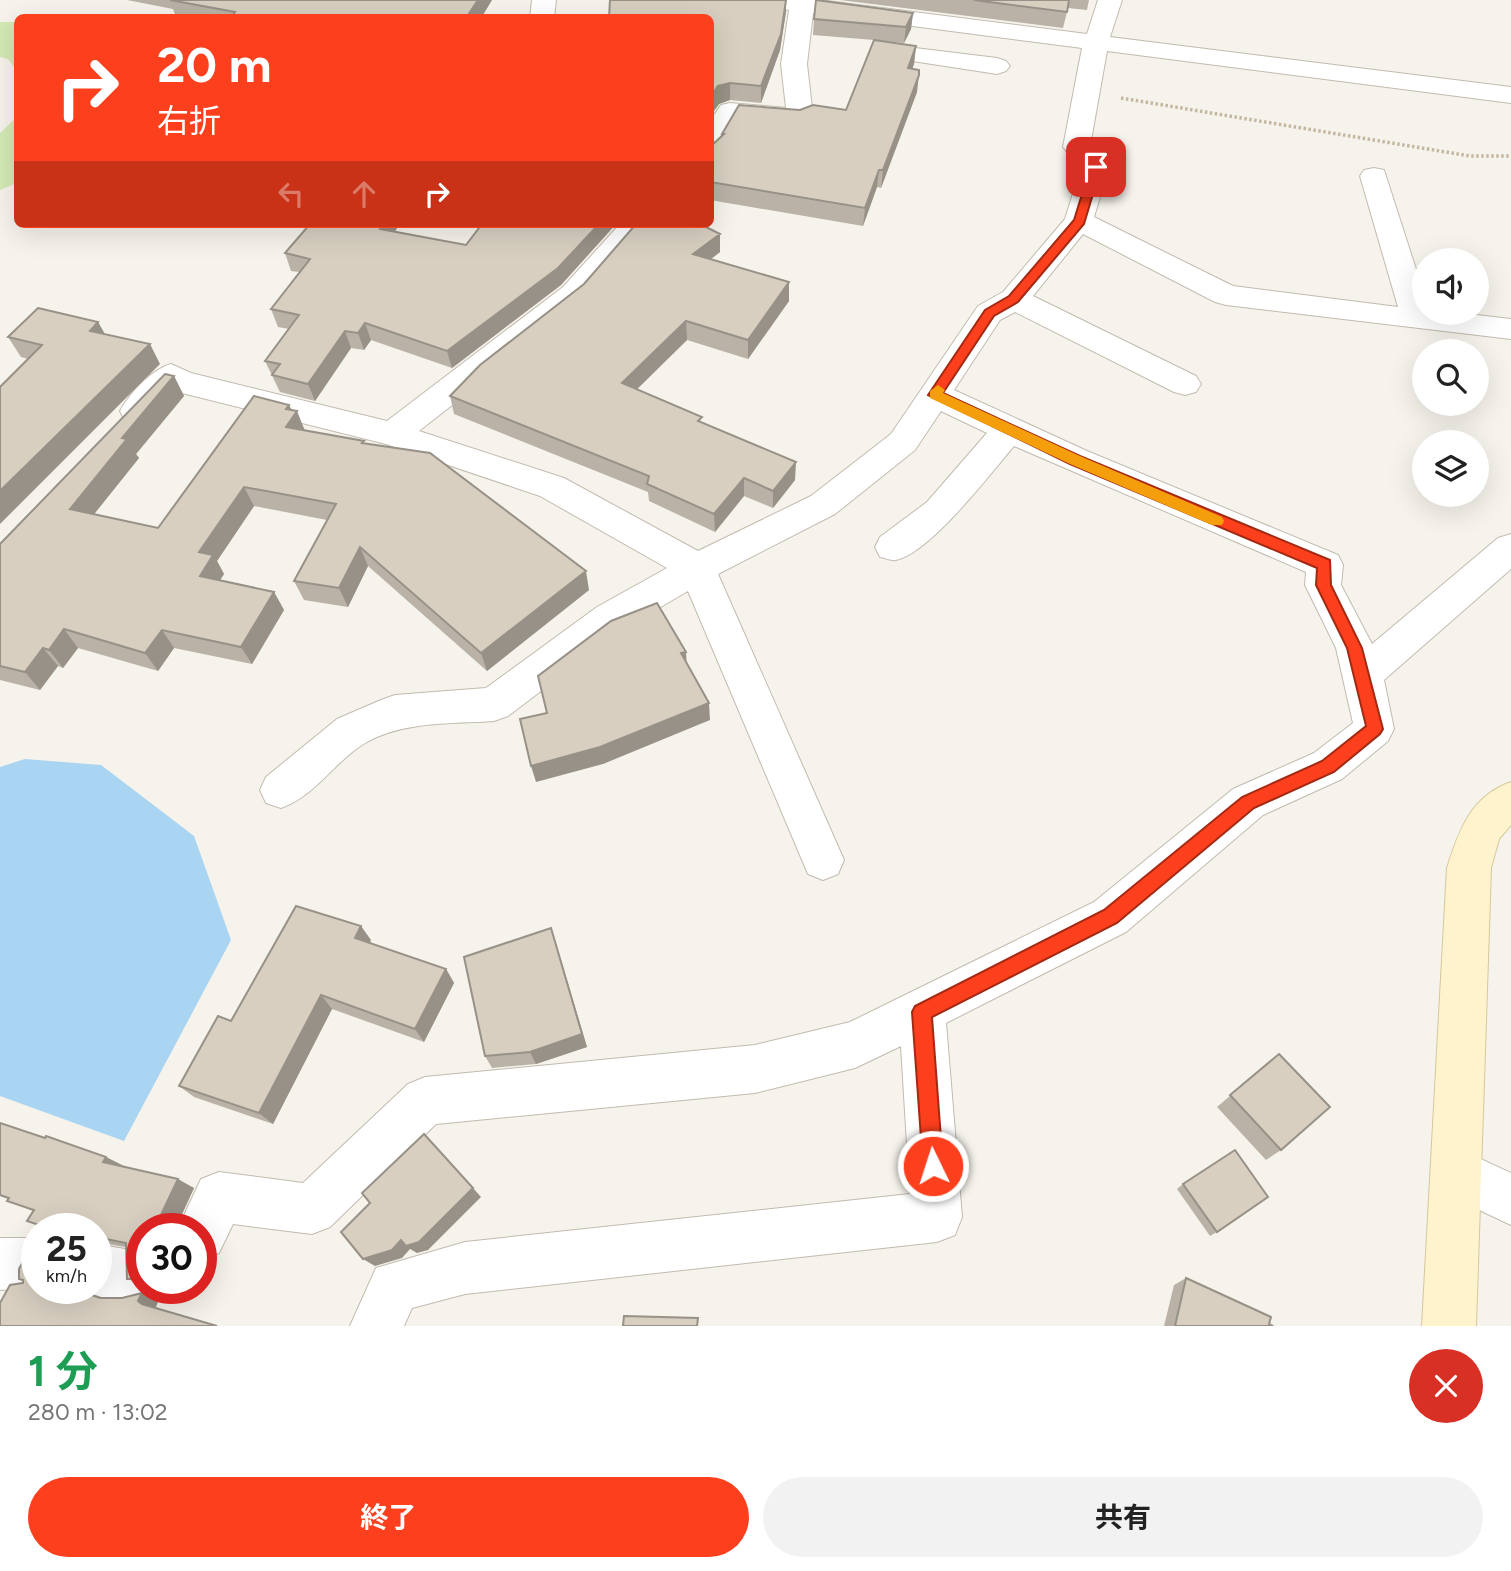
<!DOCTYPE html>
<html lang="ja">
<head>
<meta charset="utf-8">
<style>
  :root { --surface:#fff; --page:#f2f2f2; --text:#222; --muted:#767676; --accent:#fc3f1d }
  body { margin:0; font-family:Figtree,"Noto Sans JP",sans-serif; background:var(--page); color:var(--text); height:100vh; display:flex; flex-direction:column; font-size:26px; white-space:nowrap }
  * { box-sizing:border-box; margin:0 }
  p { font-size:23px; color:var(--muted) }
  .icon { flex:none; width:38px; height:38px; fill:none; stroke:currentColor; stroke-width:2; stroke-linecap:round; stroke-linejoin:round }
  .map { position:relative; height:1326px; overflow:hidden }
  .drawer { display:flex; flex-direction:column; background:var(--surface); flex:1 }
  .drawer>* { flex:none }
  .banner { position:absolute; left:14px; top:14px; width:700px; height:214px; border-radius:10px; box-shadow:0 7px 28px #0002; background:#fc3f1d; color:#fff; overflow:hidden }
  .fabs { position:absolute; left:1412px; top:248px; display:grid; gap:14px }
  .fabs a { display:grid; place-items:center; width:77px; height:77px; border-radius:50%; background:var(--surface); box-shadow:0 7px 28px #0002; font-size:35px }
  .speed { position:absolute; left:21px; top:1213px; display:flex; gap:14px; font-size:35px; font-weight:700; text-align:center }
  .speed>* { display:grid; place-content:center; width:91px; height:91px; border-radius:50%; background:var(--surface); box-shadow:0 7px 28px #0002; line-height:1 }
  .speed small { font-size:18px; font-weight:400 }
  .speed .limit { border:10px solid #d22; background:#fff; color:#111 }
  .pin { position:absolute; display:grid; place-items:center; width:60px; height:60px; color:#fff; margin:-30px; border-radius:14px; box-shadow:0 4px 10px #0006 }
  .me { position:absolute; width:77px; margin:-38px; rotate:356deg; stroke-linejoin:round; filter:drop-shadow(0 0 5px #0008) }
  .turn { display:flex; align-items:center; gap:24px; height:147px; padding:0 28px; font-size:32px }
  .turn .icon { width:91px; height:91px; stroke-width:2.5 }
  .turn b { display:block; font-size:49px; line-height:60px }
  .lanes { display:flex; align-items:center; height:66px; padding:0 28px; background:#0003; justify-content:center; gap:35px; direction:ltr }
  .lanes .off { opacity:.35 }
  .round { display:grid; place-items:center; flex:none; width:74px; height:74px; border-radius:37px; background:var(--page) }
  .overview { display:flex; align-items:center; justify-content:space-between; height:119px; padding:0 28px }
  h1 { font-size:42px; font-weight:700; line-height:52px; color:#1e9e55 }
  .cta { display:flex; gap:14px; margin-top:auto; padding:14px 28px }
  .cta a { flex:1; height:80px; border-radius:42px; background:var(--accent); color:#fff; font-size:28px; font-weight:700; line-height:80px; text-align:center }
  .cta a+a { background:var(--page); color:var(--text) }
  .map>svg:first-child { display:block }
  .green { fill:#d2eab5 }
  .water { fill:#a9d4f2 }
  .lines { fill:none; stroke-linecap:round; stroke-linejoin:round }
  .street-casing { stroke:#c2bbae; stroke-width:2 }
  .secondary-casing { stroke:#d6c79b; stroke-width:2 }
  .path { stroke:#c4b79f; stroke-width:3.5; stroke-dasharray:2.5 2.5; stroke-linecap:butt }
  .street { fill:#fff; fill-rule:evenodd }
  .secondary { fill:#fff3cd; fill-rule:evenodd }
  .wall { fill:#bab2a6 }
  .shaded-wall { fill:#979187 }
  .building { fill:#d8cfc1; stroke:#979187; stroke-width:2 }
  .route { fill:#fc3f1d; stroke:#a42913; stroke-width:2 }
  .slow { fill:#f59e0b }
</style>
</head>
<body>
<div class="map">
<svg width="1511" height="1326" viewBox="0 0 1511 1326">
  <rect width="100%" height="100%" fill="#f6f3ec"/>
  <g class="green">
    <polygon points="0,22 17,22 17,71 8,59 0,57"/>
    <polygon points="17,117 17,183 0,190 0,133"/>
  </g>
  <polygon class="water" points="25,759 101,765 194,836 231,940 124,1141 0,1096 0,767"/>
  <g class="lines">
    <defs>
      <g id="street">
        <polygon points="532,0 556,0 554,18 530,18"/>
        <path d="M751 0H819L1087 34 1098 0H1122L1110 37 1511 87V103L1107 51 1090 146 1109 167 1094 217 1233 286 1398 307 1360 176 1364 170 1374 168 1384 170 1424 294V313H1459L1511 319V339L1226 305 1215 302 1083 234 1033 296 1196 376 1201 384 1196 392 1185 395 1174 392 1015 312 1000 320 954 390 1087 451 1338 555 1343 565 1341 585 1372 644 1498 538 1511 534V569L1384 680 1394 729 1388 741 1342 779 1263 815 1126 932 946 1023 962 1217 955 1235 937 1242 465 1294 412 1308 404 1326H350L376 1268 465 1242 910 1194 901 1046 855 1068 755 1093 436 1124 330 1227 312 1234 233 1224 219 1253 201 1261V1228H178L201 1179 219 1172 303 1183 408 1084 425 1077 755 1045 850 1022 1094 902 1233 789 1314 753 1353 723 1336 648 1305 585 1306 572 1014 446C991 473 930 553 896 560 891 561 886 558 880 557L875 547 880 537 927 502 987 433 941 411 915 450 835 514 718 574 844 860 838 874 823 880 808 874 688 591 623 629 508 716 494 721C452 724 404 721 367 742 335 760 316 796 281 808L266 803 260 790 266 777 337 719 381 700 395 695 486 688 597 607 667 568 540 496 386 444 174 391C158 408 150 426 124 419L120 411C130 393 151 370 171 364L191 373 387 421 563 287 620 224H650L585 301 419 431 564 478 698 551 811 496 891 434 978 306 1003 292 1065 219 1081 168 1063 147 1082 48 813 13 807 64 813 117 809 123 800 125 738 120 720 150 710 152V121L721 105 730 103 786 108 781 64 789 10 755 5Z"/>
        <polygon points="915,48 997,58 1006,61 1010,66 1006,71 997,74 906,60 903,55 906,50"/>
        <polygon points="1457,1148 1511,1173 1511,1225 1439,1191 1432,1173 1439,1155"/>
        <polygon points="0,1238 37,1238 37,1288 42,1288 0,1290"/>
        <path d="M96 1244 142 1252V1288H164L160 1296C133 1308 105 1300 78 1288H96Z"/>
      </g>
      <path id="secondary" d="M1511 782V825L1499 839 1491 868 1476 1326H1422L1447 868C1459 830 1471 796 1511 782Z"/>
    </defs>
    <use href="#street" class="street-casing"/>
    <use href="#secondary" class="secondary-casing"/>
    <polyline class="path" points="1121,98 1470,156 1511,156"/>
    <use href="#street" class="street"/>
    <use href="#secondary" class="secondary"/>
  </g>
  <g class="wall">
    <polygon points="127,0 492,0 481,18 180,18 176,17 173,9"/>
    <polygon points="840,0 1089,0 1087,10 1068,8 1063,28"/>
    <polygon points="786,12 780,50 761,103 730,100 719,104 710,116 710,18"/>
    <polygon points="913,13 911,29 904,43 883,41 916,46 914,64 912,69 917,92 881,188 877,187 863,226 710,200 710,147 722,137 722,134 800,110 846,110 874,40 813,35 814,19"/>
    <polygon points="310,224 400,224 395,231 466,245 482,224 616,224 561,285 452,368 371,340 364,350 351,348 315,401 280,392 265,361 289,329 278,327 271,309 299,272 291,271 285,253"/>
    <polygon points="720,234 720,252 711,259 789,301 748,359 687,340 637,389 702,422 795,480 773,508 744,496 715,532 649,501 648,492 454,414 450,396"/>
    <polygon points="98,322 105,334 160,364 28,359 21,357 8,337"/>
    <polygon points="174,376 184,396 136,454 139,458 94,514 158,528 289,405 292,410 305,430 365,444 589,590 487,671 368,566 348,607 304,600 294,581 327,520 254,506 217,561 224,574 220,580 274,592 284,610 252,664 174,648 158,671 78,648 63,668 58,666 40,690 0,680 0,544"/>
    <polygon points="371,940 370,943 446,969 454,983 424,1042 332,1009 273,1124 194,1097 179,1086 231,1021"/>
    <polygon points="556,943 587,1047 536,1064 492,1068 485,1056"/>
    <polygon points="1279,1054 1281,1150 1266,1160 1217,1107"/>
    <polygon points="0,1123 45,1138 106,1157 123,1167 194,1188 177,1225 184,1228 142,1228 142,1284 127,1279 126,1247 96,1242 96,1228 42,1227 27,1221 33,1211 7,1201 8,1199 0,1196"/>
    <polygon points="1183,1184 1217,1232 1210,1236 1177,1189"/>
    <polygon points="1186,1278 1269,1324 1273,1326 1164,1326 1174,1285"/>
  </g>
  <g class="shaded-wall">
    <polygon points="478,0 492,0 481,18 466,18"/>
    <polygon points="786,0 786,12 780,50 761,103 761,86"/>
    <polygon points="913,13 911,29 904,43 906,27"/>
    <polygon points="916,46 914,64 906,86 908,68"/>
    <polygon points="919,75 917,92 881,188 883,170"/>
    <polygon points="730,83 730,100 719,104 710,116 710,98 718,86"/>
    <polygon points="879,170 877,187 863,226 865,208"/>
    <polygon points="383,224 400,224 385,246 380,229"/>
    <polygon points="599,224 616,224 561,285 452,368 447,351"/>
    <polygon points="720,234 720,252 694,272 693,254"/>
    <polygon points="789,282 789,301 748,359 748,340"/>
    <polygon points="686,321 687,340 625,401 622,383"/>
    <polygon points="98,322 109,342 90,331"/>
    <polygon points="365,323 371,340 364,350 358,333"/>
    <polygon points="345,331 351,348 315,401 308,384"/>
    <polygon points="150,344 160,364 0,524 0,491"/>
    <polygon points="174,376 184,396 136,454 139,458 83,528 70,509 122,438"/>
    <polygon points="289,405 294,416 297,411 305,431 286,427 286,409"/>
    <polygon points="796,462 795,480 773,508 773,491"/>
    <polygon points="744,478 744,496 715,532 714,514"/>
    <polygon points="244,487 254,506 217,561 224,574 211,594 200,576 199,552"/>
    <polygon points="360,547 368,566 348,607 339,588"/>
    <polygon points="586,571 589,590 487,671 481,653"/>
    <polygon points="274,592 284,610 252,664 241,647"/>
    <polygon points="64,629 78,648 63,668 49,650"/>
    <polygon points="162,630 174,648 158,671 145,653"/>
    <polygon points="43,648 58,666 40,690 25,672"/>
    <polygon points="686,652 687,669 681,653"/>
    <polygon points="709,703 710,720 603,764 536,782 531,766"/>
    <polygon points="361,926 371,940 365,952 355,938"/>
    <polygon points="551,928 587,1047 536,1064 530,1052"/>
    <polygon points="446,969 454,983 424,1042 415,1029"/>
    <polygon points="321,995 332,1009 273,1124 259,1113"/>
    <polygon points="106,1157 124,1166 121,1172 103,1162"/>
    <polygon points="178,1179 194,1188 177,1225 184,1228 169,1228 161,1223 159,1219"/>
    <polygon points="473,1188 481,1197 428,1250 417,1253 410,1249 402,1258 375,1266 363,1259"/>
    <polygon points="142,1293 159,1299 156,1307 160,1310 142,1304 138,1301"/>
  </g>
  <g class="building">
    <polygon points="170,0 478,0 466,18 247,18 232,16 235,12"/>
    <polygon points="610,0 786,0 781,34 761,86 730,83 718,86 710,98 710,18 609,18"/>
    <polygon points="816,0 913,13 906,27 814,19"/>
    <polygon points="974,0 1069,0 1067,12"/>
    <polygon points="874,40 916,46 908,68 919,70 919,75 883,170 879,170 865,208 710,182 710,147 724,134 722,134 739,105 800,110 813,105 846,110"/>
    <polygon points="310,224 383,224 380,229 466,245 482,224 599,224 558,268 447,351 365,323 358,333 345,331 308,384 272,375 280,364 265,361 299,315 271,309 310,259 285,253"/>
    <polygon points="636,224 700,224 720,234 693,254 789,282 748,340 686,321 622,383 702,417 698,421 796,462 773,491 744,478 714,514 647,484 649,476 450,396 480,365 584,284"/>
    <polygon points="38,308 98,322 90,331 150,344 0,491 0,387 42,345 8,337"/>
    <polygon points="165,374 174,376 122,438 127,439 70,509 158,528 254,396 289,405 286,409 297,411 286,427 364,441 362,443 430,453 586,571 481,653 360,547 339,588 294,581 336,504 244,487 199,552 213,555 200,576 274,592 241,647 162,630 145,653 64,629 49,650 43,648 25,672 0,666 0,544"/>
    <polygon points="657,603 686,652 681,653 709,703 600,747 531,766 520,719 547,713 538,676 611,621"/>
    <polygon points="296,906 361,926 355,938 446,969 415,1029 321,995 259,1113 179,1086 218,1016 231,1021"/>
    <polygon points="551,928 582,1034 530,1052 485,1056 464,957"/>
    <polygon points="1279,1054 1330,1107 1281,1150 1230,1095"/>
    <polygon points="0,1123 45,1138 46,1136 106,1157 103,1162 178,1179 159,1219 161,1223 172,1223 169,1228 142,1228 142,1279 127,1279 126,1243 96,1237 96,1228 41,1228 42,1226 27,1221 34,1210 7,1201 9,1198 0,1195"/>
    <polygon points="424,1134 473,1188 419,1242 406,1246 401,1240 392,1250 363,1259 341,1232 370,1203 362,1193"/>
    <polygon points="1235,1150 1268,1197 1217,1232 1183,1184"/>
    <polygon points="37,1236 37,1288 72,1288 100,1298 122,1298 142,1293 138,1301 142,1304 217,1326 0,1326 0,1303 10,1285 23,1283 23,1280 19,1279 19,1269"/>
    <polygon points="1186,1278 1271,1317 1269,1324 1273,1326 1175,1326"/>
    <polygon points="624,1316 698,1318 697,1326 623,1326"/>
  </g>
  <polygon class="route" points="1091,165 1101,167 1084,224 1018,302 994,316 943,393 1080,456 1330,560 1331,585 1362,648 1383,729 1380,734 1334,772 1254,808 1117,923 932,1017 943,1166 940,1173 933,1176 926,1173 923,1166 912,1012 915,1006 1104,910 1242,797 1322,761 1366,726 1347,648 1316,585 1317,568 1070,464 928,395 985,310 1009,296 1074,220"/>
  <polygon class="slow" points="938,385 945,390 943,393 1080,456 1222,517 1224,521 1222,525 1212,525 1070,464 930,398 930,391"/>
</svg>
<div class="fabs">
<a><svg class="icon" aria-label="sound" viewBox="0 0 24 24"><path d="M4 9h4l5-4v14l-5-4H4zM17 9q2 3 0 6"/></svg></a>
<a><svg class="icon" aria-label="search" viewBox="0 0 24 24"><circle cx="10" cy="10" r="6"/><path d="M15 15l6 6"/></svg></a>
<a><svg class="icon" aria-label="layers" viewBox="0 0 24 24"><path d="M12 4l9 5-9 5-9-5zM3 14l9 5 9-5"/></svg></a>
</div>
<div class="speed"><div>25<small>km/h</small></div><div class="limit">30</div></div>
<div class="pin" style="left:1096px;top:167px;background:#d93025"><svg class="icon" aria-label="arrive" viewBox="0 0 24 24"><path d="M6 21V4h12l-3 4 3 4H6"/></svg></div>
<svg class="me" style="left:933px;top:1166px" viewBox="-20 -20 40 40"><circle r="17" fill="#fc3f1d" stroke="#fff" stroke-width="3"/><path d="M0-11L8 9 0 5-8 9z" fill="#fff"/></svg>
<div class="banner">
<div class="turn"><svg class="icon" aria-label="right" viewBox="0 0 24 24"><path d="M7 20v-9h11M14 6l5 5-5 5"/></svg><div><b>20 m</b>右折</div></div>
<div class="lanes"><svg class="icon off" aria-label="left" viewBox="0 0 24 24"><path d="M17 20v-9H6M10 6l-5 5 5 5"/></svg><svg class="icon off" aria-label="ahead" viewBox="0 0 24 24"><path d="M12 20V5M6 11l6-6 6 6"/></svg><svg class="icon" aria-label="right" viewBox="0 0 24 24"><path d="M7 20v-9h11M14 6l5 5-5 5"/></svg></div>
</div>
</div>
<section class="drawer">
<div class="overview"><div><h1>1 分</h1><p>280 m · 13:02</p></div><a class="round" style="background:#d93025;color:#fff"><svg class="icon" aria-label="close" viewBox="0 0 24 24"><path d="M6 6l12 12M18 6L6 18"/></svg></a></div>
<div class="cta"><a>終了</a><a>共有</a></div>
</section>
</body>
</html>
